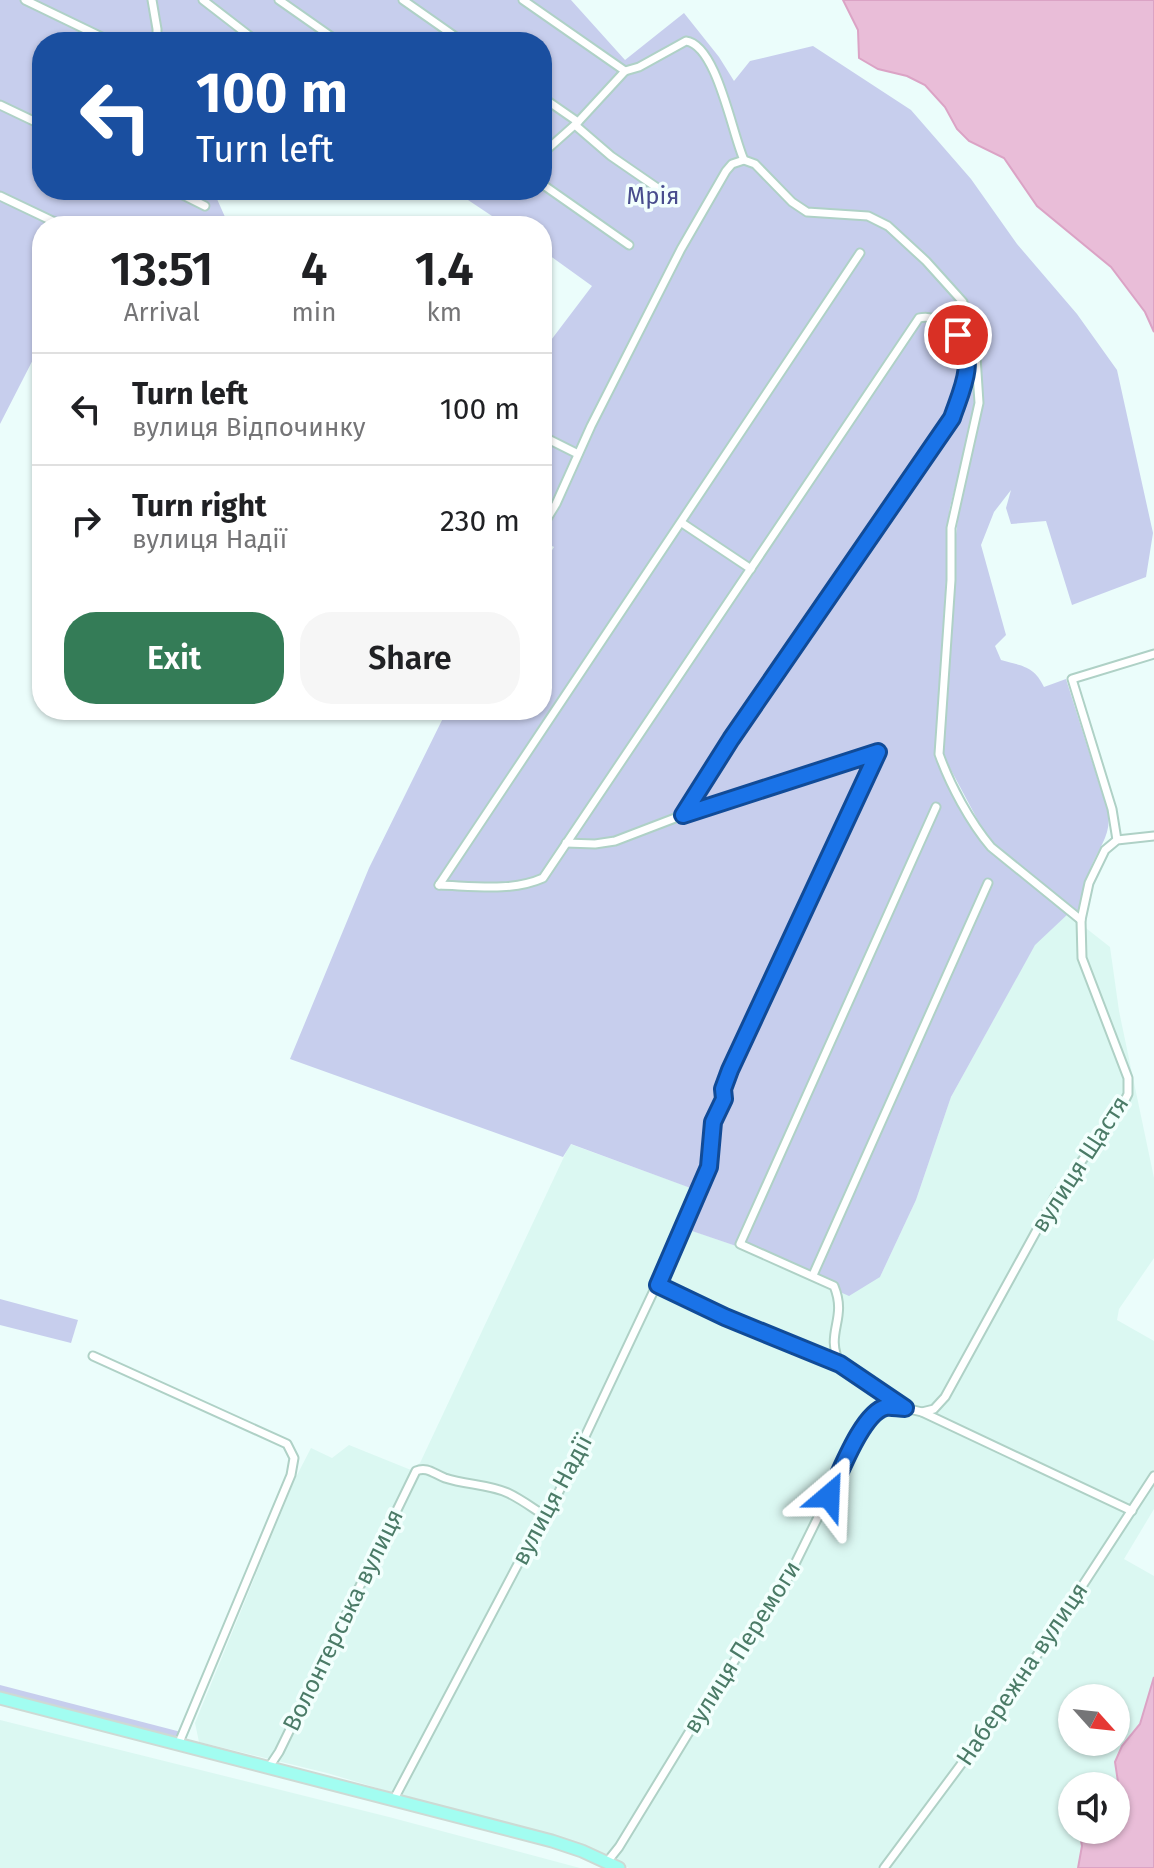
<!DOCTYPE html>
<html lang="en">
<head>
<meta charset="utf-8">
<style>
  :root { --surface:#fff; --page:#f6f6f6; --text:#202124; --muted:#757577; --line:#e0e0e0; --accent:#347c57 }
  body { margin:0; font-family:"Fira Sans",sans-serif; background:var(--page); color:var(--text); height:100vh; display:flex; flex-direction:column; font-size:30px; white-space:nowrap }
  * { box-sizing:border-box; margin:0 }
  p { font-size:26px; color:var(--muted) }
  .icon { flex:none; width:44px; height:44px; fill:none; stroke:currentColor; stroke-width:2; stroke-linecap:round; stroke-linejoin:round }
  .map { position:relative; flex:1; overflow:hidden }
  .sheet { position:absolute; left:32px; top:216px; width:520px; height:504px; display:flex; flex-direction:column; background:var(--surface); border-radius:32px; box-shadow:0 2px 6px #0004 }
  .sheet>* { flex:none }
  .banner { position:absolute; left:32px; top:32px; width:520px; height:168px; border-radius:32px; box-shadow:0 2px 6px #0004; background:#1a4fa0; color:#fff; overflow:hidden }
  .needle { width:52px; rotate:117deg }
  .fabs { position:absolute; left:1058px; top:1684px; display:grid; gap:16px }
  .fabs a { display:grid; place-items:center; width:72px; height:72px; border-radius:50%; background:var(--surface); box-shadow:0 2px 6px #0004; font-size:40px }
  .pin { position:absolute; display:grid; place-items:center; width:68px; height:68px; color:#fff; margin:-34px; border:4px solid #fff; border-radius:50%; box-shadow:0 2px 8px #0007 }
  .me { position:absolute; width:88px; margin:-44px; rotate:26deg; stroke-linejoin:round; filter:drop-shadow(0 0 6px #0008) }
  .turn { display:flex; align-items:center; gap:28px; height:168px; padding:0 32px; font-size:36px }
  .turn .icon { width:104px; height:104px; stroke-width:2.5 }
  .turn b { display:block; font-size:56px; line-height:68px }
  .eta { display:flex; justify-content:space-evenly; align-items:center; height:136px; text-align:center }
  .eta b { font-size:48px; font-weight:600; line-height:56px }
  .cta { display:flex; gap:16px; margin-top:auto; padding:16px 32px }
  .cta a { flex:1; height:92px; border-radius:32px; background:var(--accent); color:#fff; font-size:32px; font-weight:600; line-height:92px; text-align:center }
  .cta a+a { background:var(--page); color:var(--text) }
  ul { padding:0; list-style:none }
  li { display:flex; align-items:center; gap:24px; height:112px; padding:0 32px; border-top:2px solid var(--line) }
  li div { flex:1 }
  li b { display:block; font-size:30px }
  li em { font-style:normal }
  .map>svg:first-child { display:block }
  .residential { fill:#dbf8f2; fill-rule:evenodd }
  .green { fill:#c7ceed }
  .water { fill:#e9bdd8; stroke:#dba3c5; stroke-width:2 }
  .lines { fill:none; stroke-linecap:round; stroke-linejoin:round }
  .street-casing { stroke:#afd1c6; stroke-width:11 }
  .primary-casing { stroke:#cddad4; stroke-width:15 }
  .street { stroke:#fff; stroke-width:7 }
  .primary { stroke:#a2fdf1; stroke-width:11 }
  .route-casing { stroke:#114b97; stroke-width:20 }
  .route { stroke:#1a73e8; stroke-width:14 }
  .labels { text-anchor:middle; stroke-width:7; stroke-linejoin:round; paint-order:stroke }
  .park-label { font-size:24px; fill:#484c8d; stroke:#f2fffd }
  .street-label { font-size:24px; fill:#4b7b67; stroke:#f2fffd }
</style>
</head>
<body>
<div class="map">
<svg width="1154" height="1868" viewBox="0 0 1154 1868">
  <rect width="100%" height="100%" fill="#ebfdfb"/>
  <g class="residential">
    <path d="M1068 914 1110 947 1119 1011 1154 1178V1258L1119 1309 1117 1320 1154 1341V1509L1124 1559 1154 1576V1677L1140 1724 1122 1746 1115 1762 1118 1783 1116 1788 1072 1786V1830H1079L1082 1846 1078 1868H629L583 1846 491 1822 327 1773 199 1742 195 1723 295 1479 311 1448 332 1458 349 1445 411 1470 420 1463 570 1144 705 1193 693 1231 739 1247 880 1277 916 1200 951 1097 1035 944ZM1072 1698H1116V1742H1072Z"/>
    <polygon points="0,1720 389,1817 580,1868 0,1868"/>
  </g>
  <g class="green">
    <path d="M0 0H571L625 60 684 13 719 57 734 81 750 61 813 46 911 110 971 179 1017 244 1077 314 1117 370 1153 533 1146 577 1072 605 1046 521 1011 524 1006 508 1011 490 994 512 981 545 1006 635 995 646 1001 660C1022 666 1034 666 1044 687L1066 679 1108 812C1112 834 1099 847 1091 867 1086 882 1083 897 1079 912L994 844 983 830 943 755 955 543 959 509 980 420 973 417 950 507 947 529 946 580 935 746 936 756 977 836 990 850 1068 914 1035 945 951 1097 916 1200 880 1277 849 1296 739 1247 692 1231 704 1193 571 1144 563 1157 290 1059 369 868 447 710H542V566L554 547 542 541V352L592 286 542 250V226H507L453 190H542V42H233L219 33 211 42H42V190H213L229 226H42V342L0 424Z"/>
    <polygon points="0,1299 78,1320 71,1343 0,1325"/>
    <polygon points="0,1685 181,1732 177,1741 0,1696"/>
  </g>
  <g class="water">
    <polygon points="843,0 1154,0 1154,332 1145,312 1111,267 1037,206 1004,158 969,141 957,129 945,107 925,85 907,76 878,69 859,58 858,30"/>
    <polygon points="1154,1677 1154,1868 1078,1868 1082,1846 1079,1830 1116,1830 1118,1782 1115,1762 1122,1746 1140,1724"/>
  </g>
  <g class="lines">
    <defs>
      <g id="street">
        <polyline points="25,0 112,42"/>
        <polyline points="152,0 157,29 157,42"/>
        <polyline points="203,0 256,41 253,42"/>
        <polyline points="279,0 339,42"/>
        <polyline points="403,0 463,42"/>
        <polyline points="523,0 625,71"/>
        <polyline points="542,97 578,122"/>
        <polyline points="0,105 42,125"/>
        <polyline points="575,125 611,156 656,187"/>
        <path d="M542 154 578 122 625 71 639 67 686 41C717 45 732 134 744 160L755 164 792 202 807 212 868 216 888 226 926 261 963 302 975 341 979 403 951 528V580L939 754C950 785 970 822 991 847L1081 920"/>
        <polyline points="542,184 629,245"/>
        <polyline points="173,190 205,206"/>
        <polyline points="483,190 493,190"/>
        <polyline points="0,196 63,226"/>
        <polyline points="542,436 578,454"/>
        <polyline points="682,523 751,569"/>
        <polyline points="542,527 556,504 591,426 681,249 726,171 732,164 744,160"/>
        <polyline points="683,815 878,752"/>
        <polyline points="1117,840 1112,809 1072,679 1154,654"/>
        <path d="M566 843 595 844 615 841 683 815 748 715 952 418C960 392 977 362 960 337"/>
        <path d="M439 885C472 886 512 892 543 878L919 318C942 312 953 339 975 341"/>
        <polyline points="439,885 860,253"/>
        <polyline points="813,1275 988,883"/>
        <polyline points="658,1285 725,1317 840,1364 905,1408 922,1412 1132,1511"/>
        <polyline points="93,1356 287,1444 294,1458 291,1475 178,1745"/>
        <path d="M840 1364C824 1332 848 1320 834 1286L740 1244 936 807"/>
        <polyline points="922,1412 934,1409 945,1397 1055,1197 1121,1108 1128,1094 1128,1078 1082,958 1081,920 1089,883 1105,850 1117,840 1154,836"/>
        <path d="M269 1767 279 1752 416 1471C427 1466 434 1474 445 1478 466 1485 488 1484 508 1493 521 1499 534 1509 547 1517"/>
        <polyline points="394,1799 537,1528 547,1517 699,1195 709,1167 713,1122 724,1099 723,1089 730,1070 878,752"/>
        <path d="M607 1862 619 1847 705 1706 786 1582 863 1426C878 1409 881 1406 905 1408"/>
        <polyline points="884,1868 1000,1712 1154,1476"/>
      </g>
      <polyline id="primary" points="0,1698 552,1841 582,1851 619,1868"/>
    </defs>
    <use href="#street" class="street-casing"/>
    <use href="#primary" class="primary-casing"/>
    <use href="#street" class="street"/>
    <use href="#primary" class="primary"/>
  </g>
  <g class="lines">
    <defs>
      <path id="route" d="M829 1496C839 1476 862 1412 886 1407 891 1406 899 1408 905 1408L840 1364 725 1317 658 1285 709 1167 713 1122 724 1099 723 1089 730 1070 878 752 683 815 731 739 952 418C961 391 977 362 958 335"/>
    </defs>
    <use href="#route" class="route-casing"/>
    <use href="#route" class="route"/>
  </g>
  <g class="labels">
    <g class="park-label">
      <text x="653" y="204">Мрія</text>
    </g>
    <g class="street-label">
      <text transform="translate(1080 1164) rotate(-57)" y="8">вулиця Щастя</text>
      <text transform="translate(552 1500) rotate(-62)" y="8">вулиця Надії</text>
      <text transform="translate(343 1620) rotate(-64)" y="8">Волонтерська вулиця</text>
      <text transform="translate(742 1647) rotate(-58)" y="8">вулиця Перемоги</text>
      <text transform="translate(1022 1674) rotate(-56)" y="8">Набережна вулиця</text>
    </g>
  </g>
</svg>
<div class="fabs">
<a><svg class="needle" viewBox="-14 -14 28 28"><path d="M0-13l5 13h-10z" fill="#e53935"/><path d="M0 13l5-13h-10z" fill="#757577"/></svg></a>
<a><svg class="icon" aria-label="sound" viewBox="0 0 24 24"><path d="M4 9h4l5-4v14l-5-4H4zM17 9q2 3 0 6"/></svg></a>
</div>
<div class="pin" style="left:958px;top:335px;background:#d93025"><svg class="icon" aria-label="arrive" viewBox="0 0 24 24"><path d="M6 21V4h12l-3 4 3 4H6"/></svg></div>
<svg class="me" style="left:829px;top:1496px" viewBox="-20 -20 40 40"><path d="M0-17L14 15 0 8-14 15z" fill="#1a73e8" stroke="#fff" stroke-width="4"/></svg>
<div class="banner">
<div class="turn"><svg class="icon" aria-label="left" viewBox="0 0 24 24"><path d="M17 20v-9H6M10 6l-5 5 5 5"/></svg><div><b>100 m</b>Turn left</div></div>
</div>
<section class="sheet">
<div class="eta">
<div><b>13:51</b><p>Arrival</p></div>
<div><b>4</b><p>min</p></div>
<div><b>1.4</b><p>km</p></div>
</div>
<ul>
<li><svg class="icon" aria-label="left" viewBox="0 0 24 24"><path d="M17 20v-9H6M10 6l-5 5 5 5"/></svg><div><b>Turn left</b><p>вулиця Відпочинку</p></div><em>100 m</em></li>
<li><svg class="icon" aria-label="right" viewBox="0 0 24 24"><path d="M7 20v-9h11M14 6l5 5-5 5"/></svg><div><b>Turn right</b><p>вулиця Надії</p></div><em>230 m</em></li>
</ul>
<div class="cta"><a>Exit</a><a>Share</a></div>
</section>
</div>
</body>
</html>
